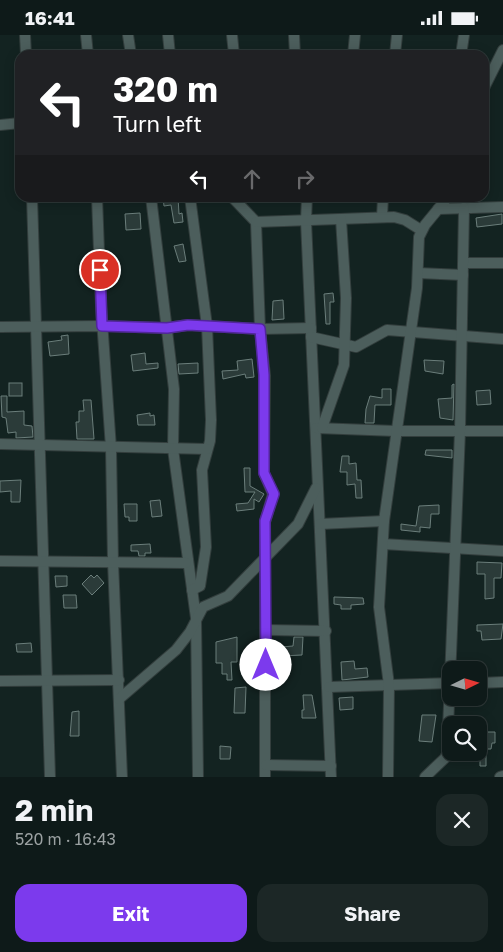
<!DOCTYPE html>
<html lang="en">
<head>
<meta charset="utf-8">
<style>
  :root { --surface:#0e1a19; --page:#1c2726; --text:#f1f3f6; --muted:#9ba1a2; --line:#2e3838; --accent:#7c3aed }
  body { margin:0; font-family:"Golos Text",sans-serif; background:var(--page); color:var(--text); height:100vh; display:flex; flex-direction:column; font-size:19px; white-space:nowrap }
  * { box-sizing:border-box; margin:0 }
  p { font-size:16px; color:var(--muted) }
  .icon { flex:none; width:28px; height:28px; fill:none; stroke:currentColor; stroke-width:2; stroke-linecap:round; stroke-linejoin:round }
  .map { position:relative; height:742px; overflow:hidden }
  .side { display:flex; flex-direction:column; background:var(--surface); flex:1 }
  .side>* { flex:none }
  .hud { position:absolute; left:15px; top:15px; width:474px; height:152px; border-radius:15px; box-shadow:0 2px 12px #0003,0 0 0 1px var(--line); background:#202124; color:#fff; overflow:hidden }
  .needle { width:32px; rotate:85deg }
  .buttons { position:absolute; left:442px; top:626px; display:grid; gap:10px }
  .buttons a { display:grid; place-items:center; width:45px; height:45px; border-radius:10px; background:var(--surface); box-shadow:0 2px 12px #0003,0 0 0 1px var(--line); font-size:25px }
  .pin { position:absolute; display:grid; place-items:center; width:42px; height:42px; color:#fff; margin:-21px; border:2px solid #fff; border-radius:50%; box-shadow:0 1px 5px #0007 }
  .me { position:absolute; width:55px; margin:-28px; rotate:0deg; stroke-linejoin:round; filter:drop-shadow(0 0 4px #0008) }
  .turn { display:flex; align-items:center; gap:18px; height:105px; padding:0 15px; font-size:22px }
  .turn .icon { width:65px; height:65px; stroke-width:2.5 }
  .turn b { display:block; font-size:35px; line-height:42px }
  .lanes { display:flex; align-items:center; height:48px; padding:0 15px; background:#0003; justify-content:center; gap:25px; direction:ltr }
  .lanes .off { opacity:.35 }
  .round { display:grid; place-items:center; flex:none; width:52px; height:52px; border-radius:15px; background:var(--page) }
  .headline { display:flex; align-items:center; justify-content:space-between; height:85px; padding:0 15px }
  h1 { font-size:30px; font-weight:700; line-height:38px }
  .primary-button { display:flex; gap:10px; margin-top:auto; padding:10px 15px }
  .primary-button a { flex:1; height:58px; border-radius:15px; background:var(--accent); color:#fff; font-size:20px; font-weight:700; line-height:58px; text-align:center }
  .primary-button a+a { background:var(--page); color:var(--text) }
  .status { display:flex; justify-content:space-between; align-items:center; height:35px; padding:0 25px; background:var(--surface); direction:ltr }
  .status svg { height:14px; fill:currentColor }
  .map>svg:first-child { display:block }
  .building { fill:#2b3b39; stroke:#6b7e7b }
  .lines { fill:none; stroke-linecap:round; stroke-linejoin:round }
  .minor-casing { stroke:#333e3d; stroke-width:12 }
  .minor { stroke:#4c5e5c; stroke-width:10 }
  .route-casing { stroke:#51269a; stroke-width:12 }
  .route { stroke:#7c3aed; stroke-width:9 }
</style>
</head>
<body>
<div class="status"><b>16:41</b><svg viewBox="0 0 49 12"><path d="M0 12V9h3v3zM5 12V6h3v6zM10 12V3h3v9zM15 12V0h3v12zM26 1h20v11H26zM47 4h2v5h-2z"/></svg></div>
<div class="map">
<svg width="503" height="742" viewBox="0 0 503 742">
  <rect width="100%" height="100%" fill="#132321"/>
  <g class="building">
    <polygon points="163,162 178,162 179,179 182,178 183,187 174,188 171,170 164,171"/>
    <polygon points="140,178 141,194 126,195 125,179"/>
    <polygon points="502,179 502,189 477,192 476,183"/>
    <polygon points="183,209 186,226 179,227 174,211"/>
    <polygon points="333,258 334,267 330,267 330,289 326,289 324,259"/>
    <polygon points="283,265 284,284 272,285 273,266"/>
    <polygon points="68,300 69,319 50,321 48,307 62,305 61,301"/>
    <polygon points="145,318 146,329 158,328 158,333 133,336 131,320"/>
    <polygon points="252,324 254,342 246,343 245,339 223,344 222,336 238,335 237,326"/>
    <polygon points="424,325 444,326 443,339 425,336"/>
    <polygon points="198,328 198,338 179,339 178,329"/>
    <rect x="9" y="348" width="13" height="13"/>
    <polygon points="454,349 453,385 440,383 438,364 452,363 452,350"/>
    <polygon points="382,354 391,354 391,370 375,370 374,388 365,388 366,374 370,361 382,363"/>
    <polygon points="490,355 491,369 477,370 476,356"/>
    <polygon points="1,361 7,361 7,377 24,376 24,390 32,391 33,402 16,403 16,397 8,398 6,383 2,382"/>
    <polygon points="83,365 91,365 94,404 77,404 76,387 79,387 79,376 84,376"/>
    <polygon points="150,378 150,381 154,380 155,390 138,390 137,380"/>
    <polygon points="426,415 452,415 452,423 425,420"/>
    <polygon points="342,421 349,421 349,429 356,428 357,445 361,445 362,463 356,463 355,449 347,450 347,437 340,437"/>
    <polygon points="244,433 250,433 250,451 264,459 259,467 254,464 254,474 237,476 236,469 248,468 255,457 245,457"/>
    <polygon points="21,445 20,467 11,467 11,456 0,457 0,446"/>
    <polygon points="160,465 162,481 152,482 150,466"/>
    <polygon points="124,469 137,469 137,486 129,486 129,482 125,482"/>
    <polygon points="439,470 439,479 431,479 430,493 420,492 420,497 401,495 401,489 416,491 419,471"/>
    <polygon points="150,509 151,518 145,518 145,521 139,521 138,516 131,516 131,510"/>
    <polygon points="477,527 502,528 501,543 494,543 494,563 485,564 485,539 477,539"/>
    <polygon points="91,540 94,543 97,540 104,548 92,560 82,549"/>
    <polygon points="55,541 67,541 67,551 56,552"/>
    <polygon points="63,560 76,560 77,573 64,573"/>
    <polygon points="334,562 363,563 364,569 351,570 351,574 341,574 341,570 334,569"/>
    <polygon points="503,589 501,604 482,605 481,596 477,596 477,590"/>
    <polygon points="237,602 237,627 231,627 232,645 227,645 227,639 222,639 222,628 216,628 216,607"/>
    <polygon points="294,602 303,602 302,620 281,621 281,612 293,611"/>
    <polygon points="31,608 32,617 17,617 16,609"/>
    <polygon points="354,626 355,634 367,633 368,642 342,645 341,627"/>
    <polygon points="246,652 245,678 234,678 235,653"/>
    <polygon points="303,660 312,660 316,683 302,683 302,675 304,675"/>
    <polygon points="353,662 353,674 340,675 339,663"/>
    <polygon points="79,676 79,701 70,701 72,677"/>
    <polygon points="422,680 436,680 432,707 419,706"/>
    <polygon points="480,697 495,697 495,708 492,708 491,714 486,714 486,731 480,731"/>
    <polygon points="220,711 231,712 230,724 220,724"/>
  </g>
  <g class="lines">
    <defs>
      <g id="minor">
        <polyline points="25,0 26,20"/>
        <polyline points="86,0 88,20"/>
        <polyline points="128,0 131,20"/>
        <polyline points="168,0 170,20"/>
        <polyline points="232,0 234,20"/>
        <polyline points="294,0 295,20"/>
        <polyline points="353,20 355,0"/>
        <polyline points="395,20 397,0"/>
        <polyline points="461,20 464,0"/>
        <polyline points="484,53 503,15"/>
        <polyline points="0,90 20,88"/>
        <polyline points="32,162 50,742"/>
        <polyline points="97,162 101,271 111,413 113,527 122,742"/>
        <polyline points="151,162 174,354 173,414 196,583 198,742"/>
        <polyline points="190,162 207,291 211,385 210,406 202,435 206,512 200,551 192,555"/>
        <polyline points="232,162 256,187 260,294 265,341 264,438 273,459 265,487 265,742"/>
        <polyline points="307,162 306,186 331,742"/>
        <polyline points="438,174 503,172"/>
        <polyline points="382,182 383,162"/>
        <polyline points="256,187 394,182 405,185 421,195"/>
        <polyline points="464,228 503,228"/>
        <polyline points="418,238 463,240"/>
        <polyline points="0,292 102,291 167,293 188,290 260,294 311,293"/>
        <polyline points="311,302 356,312 387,295 503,304"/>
        <polyline points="316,393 396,396 503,396"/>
        <polyline points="322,393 344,330 346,263 341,184"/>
        <polyline points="0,409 207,414"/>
        <polyline points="320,489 384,486"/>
        <polyline points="383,509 503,516"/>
        <polyline points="0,526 186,528"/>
        <polyline points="266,595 326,596"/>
        <polyline points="0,646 119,645"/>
        <polyline points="479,648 503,647"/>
        <polyline points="329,652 451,648"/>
        <polyline points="119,664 176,615 190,597 203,572 228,561 298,489 316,453"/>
        <polyline points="266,730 331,731"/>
        <polyline points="388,742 389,650 379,572 384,486 417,253 419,202 425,190 448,162"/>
        <polyline points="425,742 445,723 447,719 460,396 464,173"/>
        <polyline points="500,742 503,741"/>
      </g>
    </defs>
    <use href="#minor" class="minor-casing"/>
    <use href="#minor" class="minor"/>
  </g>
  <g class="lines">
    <defs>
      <polyline id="route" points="100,235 102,291 167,293 188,290 260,294 264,340 264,438 274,459 265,486 266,630"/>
    </defs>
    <use href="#route" class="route-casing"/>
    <use href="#route" class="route"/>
  </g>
</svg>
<div class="buttons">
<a><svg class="needle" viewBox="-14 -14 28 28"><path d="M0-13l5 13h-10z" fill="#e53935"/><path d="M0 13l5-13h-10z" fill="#9ba1a2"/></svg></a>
<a><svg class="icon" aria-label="search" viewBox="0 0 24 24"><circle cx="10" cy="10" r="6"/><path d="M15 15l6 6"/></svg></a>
</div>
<div class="pin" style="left:100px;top:235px;background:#d93025"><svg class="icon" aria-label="arrive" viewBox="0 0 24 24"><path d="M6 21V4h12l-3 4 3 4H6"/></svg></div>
<svg class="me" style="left:266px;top:630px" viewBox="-20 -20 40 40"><circle r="19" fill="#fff"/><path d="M0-13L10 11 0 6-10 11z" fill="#7c3aed"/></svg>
<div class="hud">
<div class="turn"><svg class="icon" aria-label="left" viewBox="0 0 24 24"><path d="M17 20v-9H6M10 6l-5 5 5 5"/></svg><div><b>320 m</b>Turn left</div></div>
<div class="lanes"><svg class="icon" aria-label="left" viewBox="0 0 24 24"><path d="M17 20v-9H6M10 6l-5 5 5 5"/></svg><svg class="icon off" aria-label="ahead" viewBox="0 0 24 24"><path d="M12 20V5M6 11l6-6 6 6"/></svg><svg class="icon off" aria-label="right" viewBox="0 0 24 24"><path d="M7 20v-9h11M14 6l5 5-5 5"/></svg></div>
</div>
</div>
<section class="side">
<div class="headline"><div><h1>2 min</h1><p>520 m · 16:43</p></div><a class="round"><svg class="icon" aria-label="close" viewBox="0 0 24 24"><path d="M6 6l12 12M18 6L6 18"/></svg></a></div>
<div class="primary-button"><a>Exit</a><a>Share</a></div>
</section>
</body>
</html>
